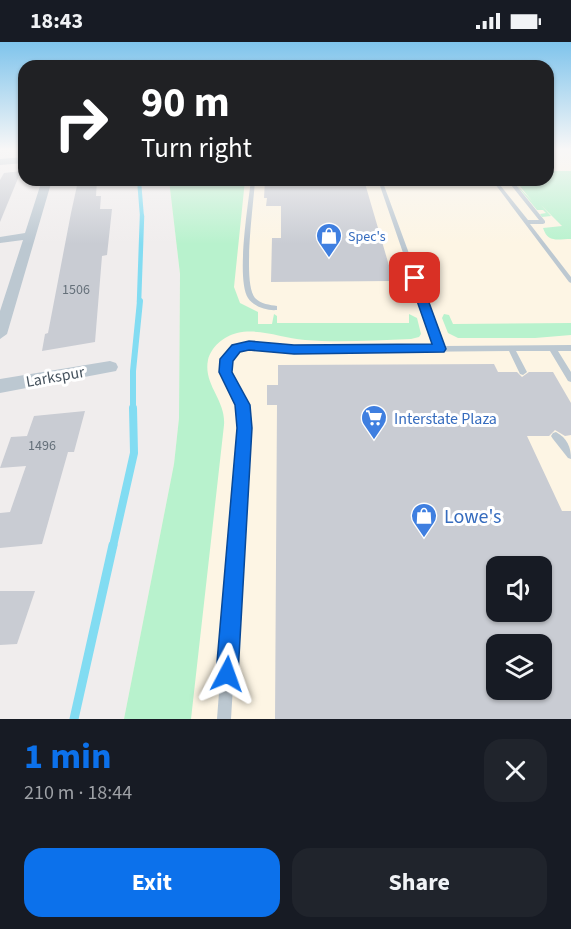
<!DOCTYPE html>
<html lang="en">
<head>
<meta charset="utf-8">
<style>
  :root { --surface:#171b24; --page:#20242c; --text:#f1f3f6; --muted:#9ea1a6; --accent:#0c71eb }
  body { margin:0; font-family:"Source Sans 3",sans-serif; background:var(--page); color:var(--text); height:100vh; display:flex; flex-direction:column; font-size:22px; white-space:nowrap }
  * { box-sizing:border-box; margin:0 }
  p { font-size:20px; color:var(--muted) }
  .icon { flex:none; width:33px; height:33px; fill:none; stroke:currentColor; stroke-width:2; stroke-linecap:round; stroke-linejoin:round }
  .map { position:relative; height:677px; overflow:hidden }
  .details { display:flex; flex-direction:column; background:var(--surface); flex:1 }
  .details>* { flex:none }
  .banner { position:absolute; left:18px; top:18px; width:536px; height:126px; border-radius:18px; box-shadow:0 2px 4px #0004; background:#202124; color:#fff; overflow:hidden }
  .controls { position:absolute; left:486px; top:514px; display:grid; gap:12px }
  .controls a { display:grid; place-items:center; width:66px; height:66px; border-radius:12px; background:var(--surface); box-shadow:0 2px 4px #0004; font-size:30px }
  .pin { position:absolute; display:grid; place-items:center; width:51px; height:51px; color:#fff; margin:-26px; border-radius:12px; box-shadow:0 3px 9px #0006 }
  .me { position:absolute; width:66px; margin:-33px; rotate:4deg; stroke-linejoin:round; filter:drop-shadow(0 0 4px #0008) }
  .turn { display:flex; align-items:center; gap:21px; height:126px; padding:0 24px; font-size:27px }
  .turn .icon { width:78px; height:78px; stroke-width:2.5 }
  .turn b { display:block; font-size:42px; line-height:51px }
  .round { display:grid; place-items:center; flex:none; width:63px; height:63px; border-radius:18px; background:var(--page) }
  .head { display:flex; align-items:center; justify-content:space-between; height:102px; padding:0 24px }
  h1 { font-size:36px; font-weight:700; line-height:45px; color:var(--accent) }
  .primary-button { display:flex; gap:12px; margin-top:auto; padding:12px 24px }
  .primary-button a { flex:1; height:69px; border-radius:18px; background:var(--accent); color:#fff; font-size:24px; font-weight:700; line-height:69px; text-align:center }
  .primary-button a+a { background:var(--page); color:var(--text) }
  .status { display:flex; justify-content:space-between; align-items:center; height:42px; padding:0 30px; background:var(--surface); direction:ltr }
  .status svg { height:16px; fill:currentColor }
  .map>svg:first-child { display:block }
  .commercial { fill:#fdf5e4; fill-rule:evenodd }
  .green { fill:#b8f2cd }
  .lines { fill:none; stroke-linecap:round; stroke-linejoin:round }
  .stream-far4 { stroke:#82dcf2; stroke-width:4 }
  .stream-far3 { stroke:#82dcf2; stroke-width:4.5 }
  .stream-far2 { stroke:#82dcf2; stroke-width:6 }
  .stream-far1 { stroke:#82dcf2; stroke-width:8 }
  .stream { stroke:#82dcf2; stroke-width:9 }
  .building { fill:#c9ccd3; fill-rule:evenodd }
  .service { fill:#bcc8d1; fill-rule:evenodd }
  .minor { fill:#bcc8d1; fill-rule:evenodd }
  .route { fill:#0c71eb; stroke:#084999; stroke-width:1.5 }
  .labels { text-anchor:middle; stroke-width:6; stroke-linejoin:round; paint-order:stroke }
  .far-shop-label { font-size:14px; fill:#366cbe; stroke:#fff; text-anchor:start }
  .number-label { font-size:14px; fill:#65707a }
  .street-label { font-size:16px; fill:#44515c; stroke:#fff }
  .shop-label { font-size:16px; fill:#366cbe; stroke:#fff; text-anchor:start }
  .near-shop-label { font-size:20px; fill:#366cbe; stroke:#fff; text-anchor:start }
</style>
</head>
<body>
<div class="status"><b>18:43</b><svg viewBox="0 0 49 12"><path d="M0 12V9h3v3zM5 12V6h3v6zM10 12V3h3v9zM15 12V0h3v12zM26 1h20v11H26zM47 4h2v5h-2z"/></svg></div>
<div class="map">
<svg width="571" height="677" viewBox="0 0 571 677">
  <rect width="100%" height="100%" fill="#f0eded"/>
  <path class="commercial" d="M548 108H571V677H124L174 422 179 376 180 232 169 138H548ZM496 525H542V570H496ZM496 603H542V648H496Z"/>
  <g class="green">
    <path d="M548 129H571V197C557 197 548 201 543 186L562 184 541 163 551 174 542 175 540 172 546 171 543 168H537L514 140 532 159 515 138H548Z"/>
    <path d="M169 138H245L234 245 240 261 258 270V282H272L274 272 277 274V281H409V272L417 276 421 292 419 295 411 297C376 298 340 301 305 298 282 296 260 286 237 291 224 294 211 305 208 318 203 343 226 358 224 383L191 677H124L174 422 179 376 180 232Z"/>
    <polygon points="444,272 449,273 453,282 571,281 571,293 535,296 458,296 448,291 442,276"/>
  </g>
  <g class="lines">
    <polyline class="stream-far4" points="139,138 142,175"/>
    <polyline class="stream-far3" points="139,260 142,174"/>
    <polyline class="stream-far2" points="133,368 133,329 140,259"/>
    <polyline class="stream-far1" points="113,504 134,411 133,366"/>
    <polyline class="stream" points="74,677 113,503"/>
  </g>
  <g class="building">
    <polygon points="21,129 0,180 0,138 4,131"/>
    <polygon points="80,138 97,138 96,154 101,154 100,167 112,167 107,213 102,214 95,300 42,309 45,292 48,291 71,171 78,139"/>
    <polygon points="265,138 364,138 390,227 389,230 391,239 271,240 272,196 281,196 281,164 266,164 267,156 264,156"/>
    <path d="M494 322 498 330H517L522 335 529 330H553L571 361V393L565 394 555 388 549 394H527L562 469H571V677H275L277 363H267V343H278V323ZM496 525H542V570H496ZM496 603H542V648H496Z"/>
    <polygon points="85,369 74,410 68,410 42,502 0,506 0,471 10,470 26,424 0,426 11,395 27,394 34,374"/>
    <polygon points="0,549 35,549 17,602 0,603"/>
  </g>
  <g class="lines">
    <g class="service">
      <path d="M251 138H255C254 160 242 241 255 256 261 262 270 263 277 264V268C267 269 254 265 248 256 236 237 248 163 251 138Z"/>
      <polygon points="378,138 382,138 443,304 571,303 571,309 558,309 571,330 571,340 568,339 550,309 516,309 527,330 523,333 520,332 509,309 294,311 249,306 239,308 230,318 230,330 246,363 249,386 231,677 217,677 239,386 238,363 222,330 222,317 233,304 249,300 294,305 435,304"/>
      <polygon points="492,138 496,138 528,178 539,178 507,138 512,138 545,179 545,181 543,182 530,182 571,235 571,241 569,240"/>
      <path d="M556 390C567 396 571 405 571 417L568 416 553 397 551 394 553 391Z"/>
    </g>
    <g class="minor">
      <polygon points="24,115 24,121 0,123 0,117"/>
      <polygon points="42,138 52,138 7,292 0,297 0,269 23,198 0,201 0,195 25,191"/>
      <polygon points="110,319 116,321 118,325 116,329 0,351 0,337"/>
    </g>
  </g>
  <linearGradient id="sky" x2="0" y2="1"><stop stop-color="#7fc4ec"/><stop offset="0.53" stop-color="#f8f7f7"/><stop offset="1" stop-color="#f8f7f7" stop-opacity="0"/></linearGradient>
  <rect width="571" height="202" fill="url(#sky)"/>
  <polygon class="route" points="415,233 420,236 446,307 444,310 294,312 249,308 240,310 233,319 232,330 250,363 252,386 238,632 235,640 227,643 219,640 216,632 237,386 235,363 219,330 220,317 232,303 249,299 294,303 432,302 409,236"/>
  <defs>
    <symbol id="shop-pin" viewBox="-11 -11 22 30"><path d="M0 17L-7.5 6A9.5 9.5 0 1 1 7.5 6Z" fill="#3f7fe0" stroke="#fff"/><path d="M-5-2.5h2.3a2.7 3.5 0 0 1 5.4 0H5L5.5 6h-11ZM-1.5-2.5h3a1.5 2.3 0 0 0-3 0Z" fill="#fff"/></symbol>
    <symbol id="supermarket-pin" viewBox="-11 -11 22 30"><path d="M0 17L-7.5 6A9.5 9.5 0 1 1 7.5 6Z" fill="#3f7fe0" stroke="#fff"/><path d="M-6-5.5h2.5l.6 2H6L4.5 2H-2.5L-4.4-4H-6ZM-1.5 3.2a1.3 1.3 0 1 0 .1 0ZM3 3.2a1.3 1.3 0 1 0 .1 0Z" fill="#fff"/></symbol>
  </defs>
  <g fill-rule="evenodd">
    <use href="#shop-pin" x="314" y="179" width="30" height="40"/>
    <use href="#supermarket-pin" x="359" y="361" width="30" height="40"/>
    <use href="#shop-pin" x="409" y="459" width="30" height="40"/>
  </g>
  <g class="labels">
    <g class="far-shop-label">
      <text x="348" y="199">Spec's</text>
    </g>
    <g class="number-label">
      <text x="76" y="252">1506</text>
      <text x="42" y="408">1496</text>
    </g>
    <g class="street-label">
      <text transform="translate(55 334) rotate(-10)" y="6">Larkspur</text>
    </g>
    <g class="shop-label">
      <text x="394" y="382">Interstate Plaza</text>
    </g>
    <g class="near-shop-label">
      <text x="444" y="481">Lowe's</text>
    </g>
  </g>
</svg>
<div class="controls">
<a><svg class="icon" aria-label="sound" viewBox="0 0 24 24"><path d="M4 9h4l5-4v14l-5-4H4zM17 9q2 3 0 6"/></svg></a>
<a><svg class="icon" aria-label="layers" viewBox="0 0 24 24"><path d="M12 4l9 5-9 5-9-5zM3 14l9 5 9-5"/></svg></a>
</div>
<div class="pin" style="left:415px;top:236px;background:#d93025"><svg class="icon" aria-label="arrive" viewBox="0 0 24 24"><path d="M6 21V4h12l-3 4 3 4H6"/></svg></div>
<svg class="me" style="left:227px;top:632px" viewBox="-20 -20 40 40"><path d="M0-17L14 15 0 8-14 15z" fill="#0c71eb" stroke="#fff" stroke-width="4"/></svg>
<div class="banner">
<div class="turn"><svg class="icon" aria-label="right" viewBox="0 0 24 24"><path d="M7 20v-9h11M14 6l5 5-5 5"/></svg><div><b>90 m</b>Turn right</div></div>
</div>
</div>
<section class="details">
<div class="head"><div><h1>1 min</h1><p>210 m · 18:44</p></div><a class="round"><svg class="icon" aria-label="close" viewBox="0 0 24 24"><path d="M6 6l12 12M18 6L6 18"/></svg></a></div>
<div class="primary-button"><a>Exit</a><a>Share</a></div>
</section>
</body>
</html>
